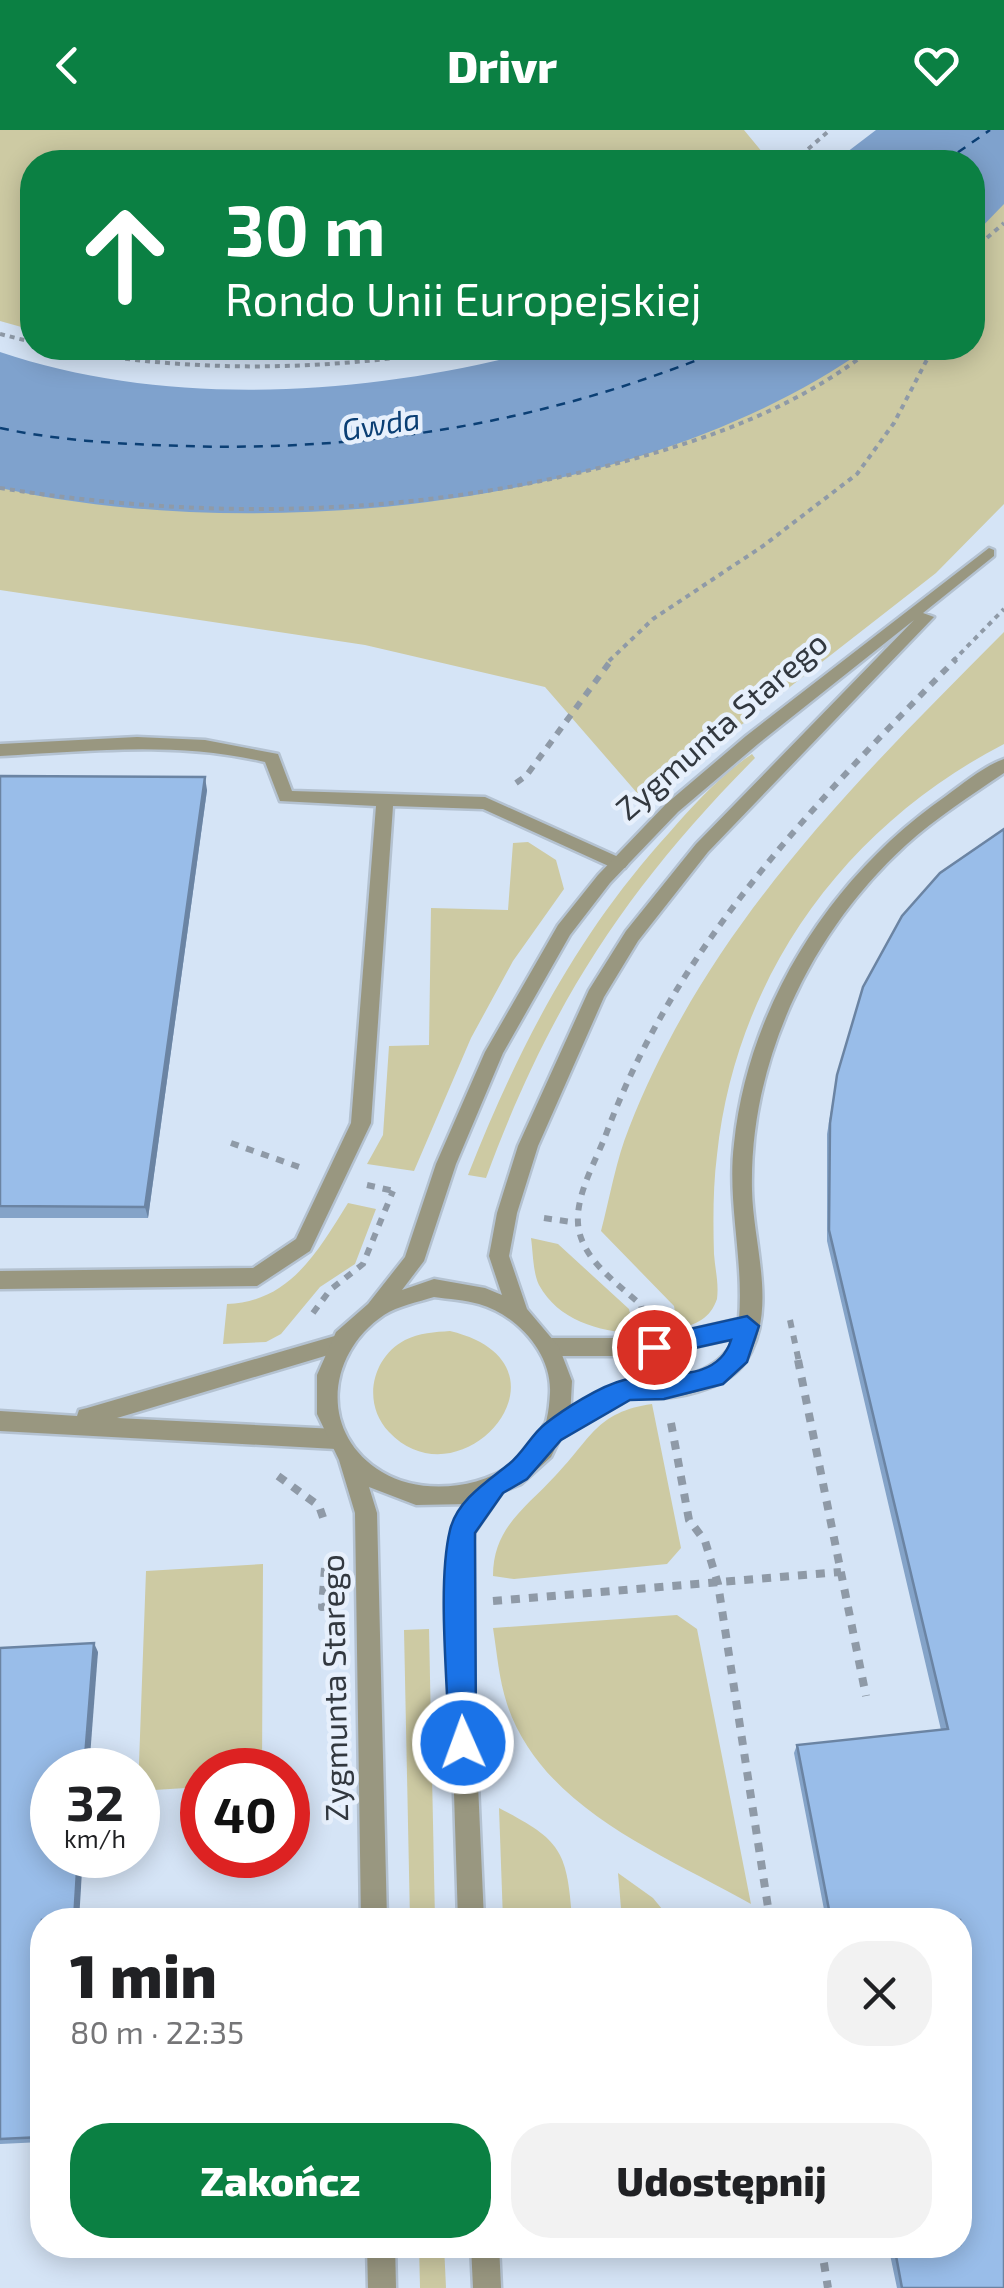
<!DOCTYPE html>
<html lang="pl">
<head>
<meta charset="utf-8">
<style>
  :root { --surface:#fff; --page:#f2f2f2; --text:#202124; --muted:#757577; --accent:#0b8043 }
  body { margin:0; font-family:"Exo 2",sans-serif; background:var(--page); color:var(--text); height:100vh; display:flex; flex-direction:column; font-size:38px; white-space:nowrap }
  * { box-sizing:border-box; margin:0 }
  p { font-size:32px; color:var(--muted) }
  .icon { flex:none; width:55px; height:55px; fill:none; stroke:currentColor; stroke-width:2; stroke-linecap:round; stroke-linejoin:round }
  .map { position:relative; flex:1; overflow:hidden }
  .panel { position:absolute; left:30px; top:1778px; width:942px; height:350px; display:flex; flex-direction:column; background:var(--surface); border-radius:40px; box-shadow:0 5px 25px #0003 }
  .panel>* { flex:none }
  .banner { position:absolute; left:20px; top:20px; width:965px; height:210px; border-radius:40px; box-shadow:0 5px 25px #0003; background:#0b8043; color:#fff; overflow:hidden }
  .speed { position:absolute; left:30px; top:1618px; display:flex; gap:20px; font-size:50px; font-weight:700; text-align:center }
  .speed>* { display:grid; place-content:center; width:130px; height:130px; border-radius:50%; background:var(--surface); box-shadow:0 5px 25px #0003; line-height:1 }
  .speed small { font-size:25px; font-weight:400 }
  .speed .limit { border:15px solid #d22; background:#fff; color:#111 }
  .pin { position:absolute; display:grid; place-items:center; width:85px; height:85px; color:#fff; margin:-42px; border:5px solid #fff; border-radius:50%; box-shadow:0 2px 10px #0007 }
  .me { position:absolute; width:110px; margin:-55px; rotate:358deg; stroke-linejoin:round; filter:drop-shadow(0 0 8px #0008) }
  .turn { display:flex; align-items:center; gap:35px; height:210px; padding:0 40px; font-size:45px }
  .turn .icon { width:130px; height:130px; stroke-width:2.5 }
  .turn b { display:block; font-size:70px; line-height:85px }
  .round { display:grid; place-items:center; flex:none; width:105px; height:105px; border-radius:40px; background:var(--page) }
  .headline { display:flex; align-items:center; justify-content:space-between; height:170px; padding:0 40px }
  h1 { font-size:60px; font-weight:800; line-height:75px }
  .primary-button { display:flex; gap:20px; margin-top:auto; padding:20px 40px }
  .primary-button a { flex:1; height:115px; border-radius:40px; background:var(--accent); color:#fff; font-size:40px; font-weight:800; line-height:115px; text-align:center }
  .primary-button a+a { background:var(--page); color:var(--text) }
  header { display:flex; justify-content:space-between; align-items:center; height:130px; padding:0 40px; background:var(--accent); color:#fff; font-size:45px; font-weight:800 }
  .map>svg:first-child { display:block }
  .green { fill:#cdcaa3 }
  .water { fill:#7fa2cd }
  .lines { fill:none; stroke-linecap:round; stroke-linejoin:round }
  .ferry { stroke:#0b3f74; stroke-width:2.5; stroke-dasharray:9 8; stroke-linecap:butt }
  .service-casing { stroke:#b4c2d1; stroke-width:5 }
  .minor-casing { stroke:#b4c2d1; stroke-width:5 }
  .tertiary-casing { stroke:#b4c2d1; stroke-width:5 }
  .path-far2 { stroke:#8f9aa7; stroke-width:4; stroke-dasharray:5 5; stroke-linecap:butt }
  .path-far1 { stroke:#8f9aa7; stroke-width:6; stroke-dasharray:8 8; stroke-linecap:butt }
  .path { stroke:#8f9aa7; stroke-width:8; stroke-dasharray:9 9; stroke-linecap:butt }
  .service { fill:#999780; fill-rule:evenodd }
  .minor { fill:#999780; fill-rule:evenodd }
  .tertiary { fill:#999780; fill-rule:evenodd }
  .wall { fill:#84a3c8 }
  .shaded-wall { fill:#6b84a3 }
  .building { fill:#99bde9; stroke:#6b84a3; stroke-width:2.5 }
  .route { fill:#1a73e8; stroke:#114b97; stroke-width:2.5 }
  .labels { text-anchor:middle; stroke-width:9; stroke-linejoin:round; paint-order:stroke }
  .far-water-label { font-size:30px; font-style:italic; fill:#0b3f74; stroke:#e7f0fc }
  .street-label { font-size:32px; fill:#32383f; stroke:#e7f0fc }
</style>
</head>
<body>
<header><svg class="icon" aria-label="back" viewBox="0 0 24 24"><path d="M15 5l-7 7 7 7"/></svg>Drivr<svg class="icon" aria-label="heart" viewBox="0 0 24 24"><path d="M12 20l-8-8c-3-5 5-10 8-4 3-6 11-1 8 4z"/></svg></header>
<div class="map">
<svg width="1004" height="2158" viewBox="0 0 1004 2158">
  <rect width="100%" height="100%" fill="#d5e4f6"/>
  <g class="green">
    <polygon points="0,0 744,0 768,29 32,32 32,200 0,191"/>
    <polygon points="1004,69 1004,374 936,443 644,671 545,557 365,515 0,460 0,353 864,218 972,218 973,104"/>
    <path d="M1004 502V614C845 696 736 846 717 1025 713 1056 713 1092 714 1124 715 1139 719 1153 717 1169 710 1189 697 1193 678 1200L674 1176 601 1101C610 1067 616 1030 629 998 708 796 854 653 1004 502Z"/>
    <path d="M752 624 755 628C626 758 549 876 486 1048L468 1045C518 918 577 804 669 703 694 674 721 645 752 624Z"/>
    <polygon points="528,712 556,730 564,759 513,831 471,908 414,1041 367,1034 383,1005 389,916 429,915 431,778 508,780 513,713"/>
    <path d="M348 1073 376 1079 355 1134 320 1157 281 1204 266 1212 223 1214 227 1174C290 1172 318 1121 348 1073Z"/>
    <path d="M531 1108 558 1114 629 1179 635 1203C599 1202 558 1190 539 1155 533 1143 533 1122 531 1108Z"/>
    <path d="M450 1201C586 1234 462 1379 389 1302 362 1274 371 1228 405 1210 419 1203 435 1202 450 1201Z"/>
    <path d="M652 1274 681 1418 667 1434 514 1449 493 1446C493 1397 526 1378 556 1345 591 1309 596 1282 652 1274Z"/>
    <polygon points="263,1434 262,1640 202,1640 202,1657 138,1661 146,1441"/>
    <path d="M677 1485 697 1499 751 1774C663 1724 542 1679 507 1574 499 1550 497 1523 493 1498Z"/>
    <polygon points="429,1499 435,1790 410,1790 404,1500"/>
    <path d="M499 1678C561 1710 567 1720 572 1790H503Z"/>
    <polygon points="618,1743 653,1768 671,1790 622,1790"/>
    <polygon points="419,2115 444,2115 446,2158 420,2158"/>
  </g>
  <g class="water">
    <polygon points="876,0 1004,0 1004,74 973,106 972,32 834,32"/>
    <path d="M547 218H867C645 376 262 416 0 358V222C172 280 375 265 547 218Z"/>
  </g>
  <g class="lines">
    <g class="ferry">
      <polyline points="944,32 990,0"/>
      <path d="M0 298C60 311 121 314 182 316 372 322 552 291 727 218"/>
    </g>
    <defs>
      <g id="service">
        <path d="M137 607 205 610 278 624 292 661 485 667 625 730 628 734 625 738H613L483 679 393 676 371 993 310 1121 257 1156 0 1159V1141L253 1138 296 1109 351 993 376 676 280 671 265 632C177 611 89 621 0 626V614Z"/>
        <path d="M1004 629V643C970 666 936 688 906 715 811 802 749 931 752 1060 753 1115 779 1182 745 1232 728 1256 690 1266 663 1268 650 1269 637 1265 625 1270 602 1279 581 1296 560 1309L552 1312 544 1309 541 1302 544 1295C569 1281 592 1263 619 1253 632 1248 644 1250 658 1250 689 1249 722 1237 735 1208L654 1226H552L545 1223 541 1217 545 1211 552 1208H654L739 1189C744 1130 727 1072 734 1014 748 875 832 745 946 666 964 653 984 636 1004 629Z"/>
      </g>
      <polygon id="minor" points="338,1205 345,1208 348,1214 345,1220 117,1288 336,1299 344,1302 347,1309 344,1316 336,1319 0,1301 0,1281 77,1286 79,1280 87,1278"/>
      <g id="tertiary">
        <path d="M989 418 994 420V426L923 483 934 487 708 722 638 811 604 867 538 1016 517 1083 509 1126 527 1179 559 1217 572 1251 570 1287 551 1327 521 1354 503 1361 474 1403 470 1473 484 1790H458L448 1473 452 1400 469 1374 416 1375 369 1357 377 1383 387 1790H361L355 1383 339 1330 317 1284V1245L336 1202 368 1174 405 1127 436 1034 485 922 558 795 598 745 666 674 746 606ZM914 490 696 714 626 801 589 860 518 1016 497 1083 489 1126 502 1165 485 1158 434 1149 402 1160 424 1131 456 1034 503 923 570 805 610 753 678 682 758 614ZM434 1167C449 1169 465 1170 479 1174 517 1185 552 1223 550 1263 549 1281 547 1299 535 1314 503 1356 428 1370 382 1342 319 1304 326 1224 384 1185 398 1176 418 1172 434 1167Z"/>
        <polygon points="367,2115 395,2115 396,2158 368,2158"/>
        <polygon points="471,2115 499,2115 501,2158 473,2158"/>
      </g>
    </defs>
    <use href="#service" class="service-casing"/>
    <use href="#minor" class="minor-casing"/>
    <use href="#tertiary" class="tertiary-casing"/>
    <g class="path-far2">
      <polyline points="793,32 830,0"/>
      <polyline points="972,121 1004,93"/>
      <polyline points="0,204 32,212"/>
      <path d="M56 218C193 244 327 241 465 218"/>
      <path d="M0 358C209 391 413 387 618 333 710 309 798 277 873 218"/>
      <polyline points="609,531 653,489 763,416 857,344 894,293 933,218"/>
      <polyline points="953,531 1004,479"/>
    </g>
    <g class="path-far1">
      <polyline points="516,653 526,646 612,529"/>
      <polyline points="231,1013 302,1038"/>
      <polyline points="367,1055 394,1061"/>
      <polyline points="544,1088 578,1093"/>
      <polyline points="313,1183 330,1160 363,1134 393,1061"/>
      <path d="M643 1184 641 1175C617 1153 580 1128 578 1093 576 1065 595 1032 605 1007 675 815 816 672 956 529"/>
      <polyline points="790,1190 799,1232"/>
    </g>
    <g class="path">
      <polyline points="798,1230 866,1566"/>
      <polyline points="671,1293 689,1390 705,1411 718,1454 770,1790"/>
      <polyline points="278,1346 319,1376 326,1396"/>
      <polyline points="325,1438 322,1477 331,1476"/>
      <polyline points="493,1471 841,1442"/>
      <polyline points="821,2115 828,2158"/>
    </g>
    <use href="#service" class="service"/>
    <use href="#minor" class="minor"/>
    <use href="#tertiary" class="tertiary"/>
  </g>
  <g class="wall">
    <polygon points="0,646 207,660 148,1088 0,1088"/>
    <polygon points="902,786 1004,2158 897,2158 888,2115 960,2115 960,1790 826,1790 794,1623 797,1615 941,1600 827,1111 827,1004 837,945"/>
    <polygon points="0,1518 98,1522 42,1790 42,2012 0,2014"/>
  </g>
  <g class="shaded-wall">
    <polygon points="205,647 207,660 148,1088 145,1077"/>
    <polygon points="94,1513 98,1522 89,1640 84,1640"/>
    <polygon points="78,1725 83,1725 79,1790 74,1790"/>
  </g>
  <g class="building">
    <polygon points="0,646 205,647 145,1077 0,1076"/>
    <polygon points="1004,699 1004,2158 902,2158 894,2115 960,2115 960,1790 831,1790 797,1615 948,1599 829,1100 830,993 837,945 863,857 902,786 940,743"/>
    <polygon points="94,1513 84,1640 52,1640 52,1725 78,1725 74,1790 42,1790 42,2007 0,2009 0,1518"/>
  </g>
  <path class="route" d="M747 1186 759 1196 747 1232 723 1254 664 1269 630 1270 561 1310 527 1349 503 1363 475 1403 476 1613 472 1622 463 1626 453 1622 449 1613C448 1555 437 1453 450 1400 457 1370 488 1351 509 1334 523 1323 531 1305 545 1294 564 1279 600 1256 624 1250 659 1241 717 1255 731 1210L654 1227 645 1224 642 1217 645 1209Z"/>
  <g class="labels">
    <g class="far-water-label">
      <text transform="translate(381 295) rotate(-9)" y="10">Gwda</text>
    </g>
    <g class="street-label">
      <text transform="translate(722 596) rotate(-41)" y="11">Zygmunta Starego</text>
      <text transform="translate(335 1558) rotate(-91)" y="11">Zygmunta Starego</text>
    </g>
  </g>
</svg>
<div class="speed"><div>32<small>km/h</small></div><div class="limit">40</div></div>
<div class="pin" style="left:654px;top:1217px;background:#d93025"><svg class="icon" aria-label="arrive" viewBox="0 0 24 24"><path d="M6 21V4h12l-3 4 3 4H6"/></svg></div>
<svg class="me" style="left:463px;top:1613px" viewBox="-20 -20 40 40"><circle r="17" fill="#1a73e8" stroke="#fff" stroke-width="3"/><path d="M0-11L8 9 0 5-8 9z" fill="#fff"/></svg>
<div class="banner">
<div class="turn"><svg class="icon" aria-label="ahead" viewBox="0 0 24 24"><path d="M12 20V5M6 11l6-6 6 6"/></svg><div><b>30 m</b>Rondo Unii Europejskiej</div></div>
</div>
<section class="panel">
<div class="headline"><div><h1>1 min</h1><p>80 m · 22:35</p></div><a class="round"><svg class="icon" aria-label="close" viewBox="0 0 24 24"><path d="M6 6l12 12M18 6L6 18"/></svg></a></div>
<div class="primary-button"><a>Zakończ</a><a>Udostępnij</a></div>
</section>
</div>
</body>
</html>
